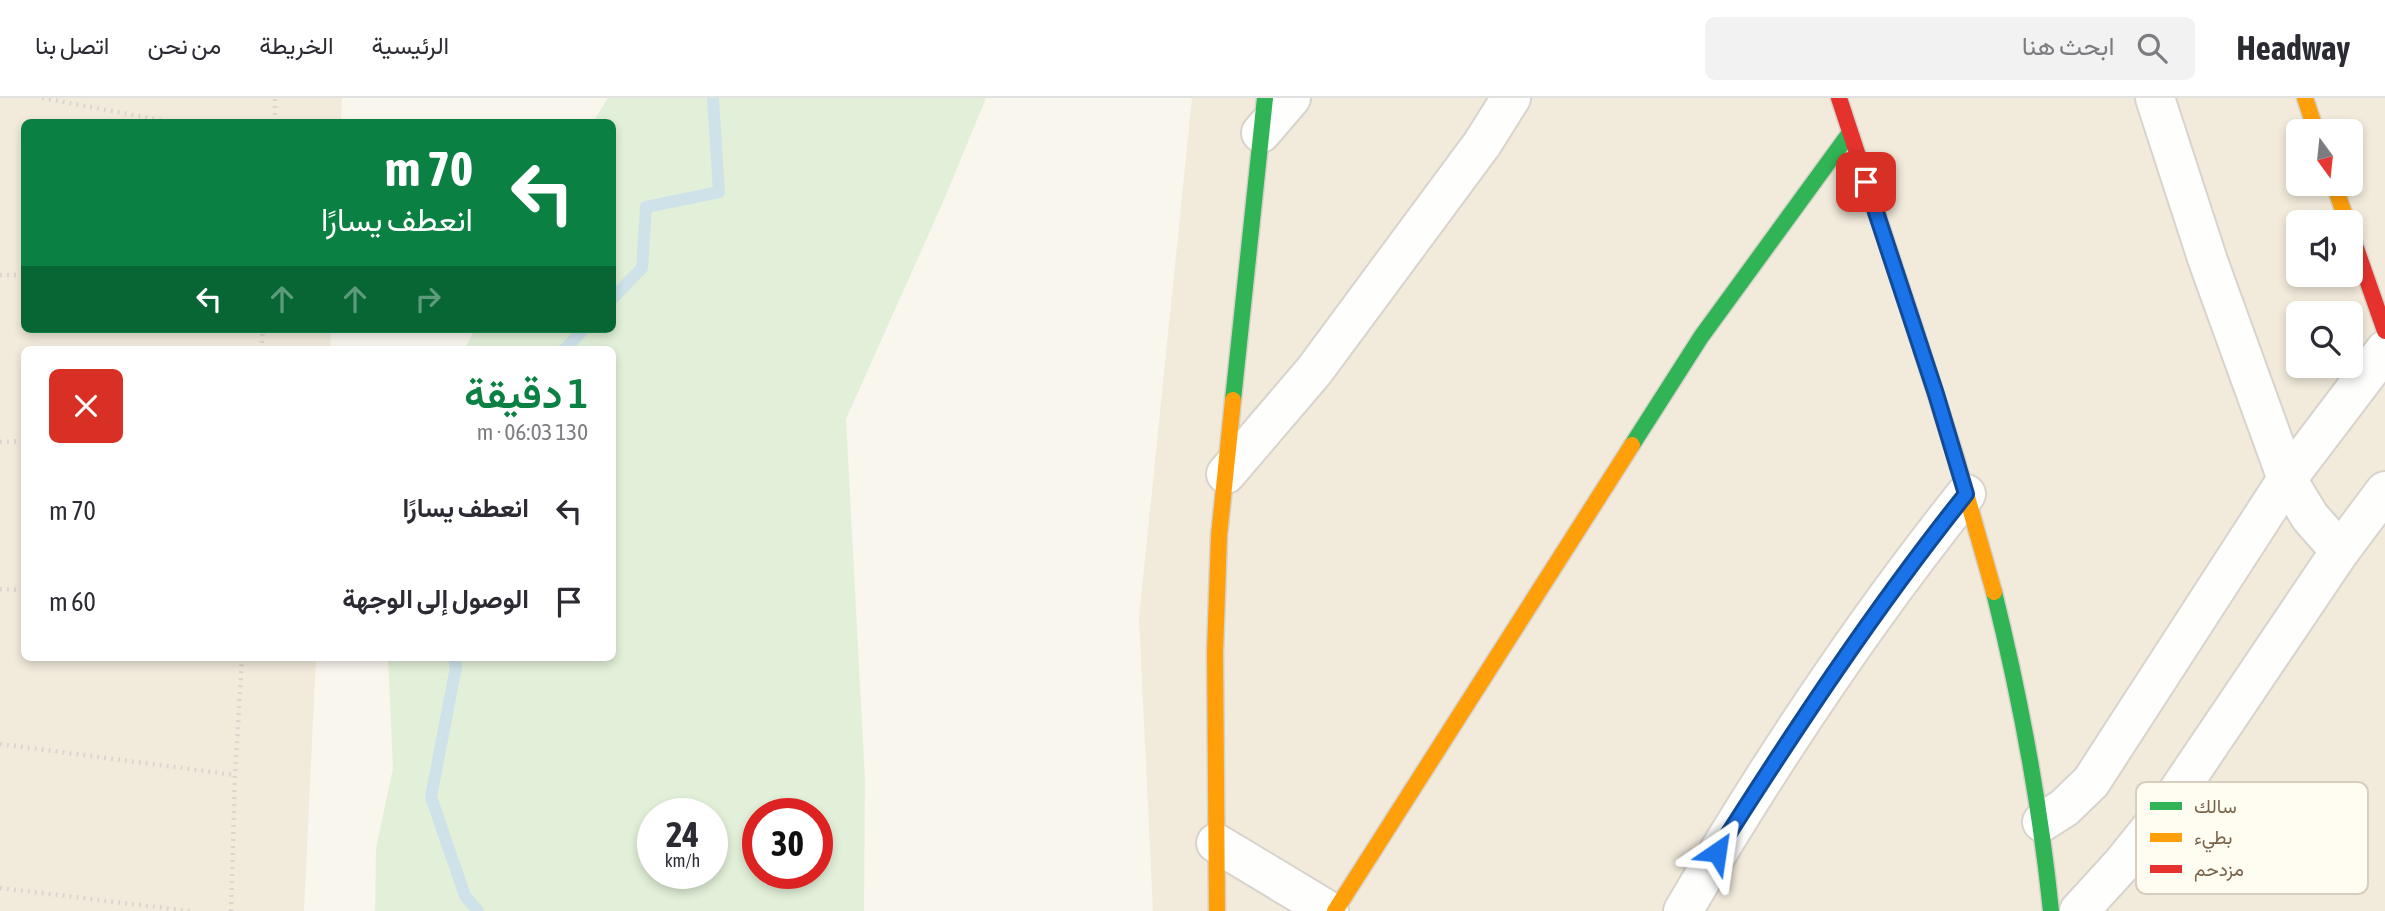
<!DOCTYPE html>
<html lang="ar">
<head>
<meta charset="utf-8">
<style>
  :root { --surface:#fff; --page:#f2f2f3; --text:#2b2b33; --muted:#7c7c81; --line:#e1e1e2; --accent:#0b8043 }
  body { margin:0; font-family:"Asap Condensed",Vazirmatn,sans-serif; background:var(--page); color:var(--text); direction:rtl; height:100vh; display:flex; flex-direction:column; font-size:26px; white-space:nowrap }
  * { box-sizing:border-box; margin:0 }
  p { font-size:23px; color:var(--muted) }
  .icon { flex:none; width:38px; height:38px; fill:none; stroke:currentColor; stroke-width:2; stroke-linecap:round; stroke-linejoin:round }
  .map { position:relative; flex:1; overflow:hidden; direction:ltr }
  .side { position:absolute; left:21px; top:248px; width:595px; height:315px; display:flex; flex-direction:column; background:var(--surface); border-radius:10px; box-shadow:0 4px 10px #0003; direction:rtl }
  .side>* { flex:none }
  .banner { position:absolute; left:21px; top:21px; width:595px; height:214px; border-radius:10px; box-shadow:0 4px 10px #0003; direction:rtl; background:#0b8043; color:#fff; overflow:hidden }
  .needle { width:46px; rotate:165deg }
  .controls { position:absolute; left:2286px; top:21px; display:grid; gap:14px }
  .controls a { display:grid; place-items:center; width:77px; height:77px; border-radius:10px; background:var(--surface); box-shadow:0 4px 10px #0003; font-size:35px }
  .speed { position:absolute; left:637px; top:700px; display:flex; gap:14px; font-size:35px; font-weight:700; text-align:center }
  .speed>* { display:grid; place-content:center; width:91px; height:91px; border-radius:50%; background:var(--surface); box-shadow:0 4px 10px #0003; line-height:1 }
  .speed small { font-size:18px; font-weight:400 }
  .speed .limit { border:10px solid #d22; background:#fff; color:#111 }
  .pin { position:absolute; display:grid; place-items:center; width:60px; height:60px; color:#fff; margin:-30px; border-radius:14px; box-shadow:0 4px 10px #0006 }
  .me { position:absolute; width:77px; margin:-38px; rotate:32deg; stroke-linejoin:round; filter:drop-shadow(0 0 5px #0008) }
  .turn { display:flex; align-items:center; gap:24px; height:147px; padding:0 28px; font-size:32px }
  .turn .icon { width:91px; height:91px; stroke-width:2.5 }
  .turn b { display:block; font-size:49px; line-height:60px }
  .lanes { display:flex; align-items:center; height:66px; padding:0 28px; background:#0003; justify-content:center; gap:35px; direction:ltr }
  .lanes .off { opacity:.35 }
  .round { display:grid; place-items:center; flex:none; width:74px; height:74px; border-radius:10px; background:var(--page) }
  .summary { display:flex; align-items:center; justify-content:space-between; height:119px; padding:0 28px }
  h1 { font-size:42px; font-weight:600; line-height:52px; color:var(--accent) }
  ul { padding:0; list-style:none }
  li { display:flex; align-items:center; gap:21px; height:91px; padding:0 28px }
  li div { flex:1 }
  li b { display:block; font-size:26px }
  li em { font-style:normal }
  header { display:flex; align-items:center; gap:42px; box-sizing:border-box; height:98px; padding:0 35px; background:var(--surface); border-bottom:2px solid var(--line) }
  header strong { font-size:33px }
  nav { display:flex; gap:38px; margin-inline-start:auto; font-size:24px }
  .search { width:490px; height:63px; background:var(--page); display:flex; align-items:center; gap:18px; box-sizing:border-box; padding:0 24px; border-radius:10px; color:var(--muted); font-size:26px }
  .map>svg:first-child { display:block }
  .residential { fill:#f2ebdc; fill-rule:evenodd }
  .green { fill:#e2f0d9; fill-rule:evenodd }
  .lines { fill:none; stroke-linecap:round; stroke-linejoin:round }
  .stream { stroke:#cfe2ea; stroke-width:12 }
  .street-casing { stroke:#d8d3cc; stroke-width:42 }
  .fast-casing { stroke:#d7d2c9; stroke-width:19 }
  .slow-casing { stroke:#d7d2c9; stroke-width:19 }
  .jam-casing { stroke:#d7d2c9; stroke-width:19 }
  .path { stroke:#dbd6cf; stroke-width:4.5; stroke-dasharray:2 5; stroke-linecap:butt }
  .street { stroke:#fefefc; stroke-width:38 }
  .fast { stroke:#30b455; stroke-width:16 }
  .slow { stroke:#ff9f0a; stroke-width:16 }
  .jam { stroke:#e5322d; stroke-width:16 }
  .route-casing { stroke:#114b97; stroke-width:18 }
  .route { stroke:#1a73e8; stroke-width:12 }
  .key { fill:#fffcf1; stroke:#d7cec0; stroke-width:2 }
  .key-label { font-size:19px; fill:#79644c }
</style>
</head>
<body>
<header>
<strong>Headway</strong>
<div class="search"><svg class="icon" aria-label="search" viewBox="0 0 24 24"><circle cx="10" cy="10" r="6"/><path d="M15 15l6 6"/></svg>ابحث هنا</div>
<nav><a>الرئيسية</a><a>الخريطة</a><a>من نحن</a><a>اتصل بنا</a></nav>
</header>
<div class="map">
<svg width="2385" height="813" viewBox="0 0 2385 813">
  <rect width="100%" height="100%" fill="#f9f6ee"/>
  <g class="residential">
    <polygon points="0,0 342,0 341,24 24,24 24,231 331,231 330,252 24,252 24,560 316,560 304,813 0,813"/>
    <path d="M1192 0H2385V813H1153L1139 520ZM2298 33H2350V86H2298ZM2298 124H2350V177H2298ZM2298 215H2350V268H2298Z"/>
  </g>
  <path class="green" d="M608 0H986L944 102 846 321 865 682 864 813H375L376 750 393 670 388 560H612V252H464L475 231H612V24H593ZM653 716H712V775H653ZM758 716H817V775H758Z"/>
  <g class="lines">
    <g class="stream">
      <polyline points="612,201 642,170 646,109 719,94 713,0"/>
      <polyline points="564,252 584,231"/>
      <polyline points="454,560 456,569 431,699 465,798 478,813"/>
    </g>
    <defs>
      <g id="street">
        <polyline points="2155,0 2208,163 2287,381 2310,419 2340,453"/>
        <polyline points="1261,35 1291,0"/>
        <polyline points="1226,376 1314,273 1482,46 1511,0"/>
        <polyline points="2042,724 2064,710 2091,684 2287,381 2385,252"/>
        <polyline points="1216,745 1329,813"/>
        <path d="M1683 813C1768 668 1861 527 1966 396"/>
        <polyline points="2079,813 2122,766 2164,714 2340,453 2385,393"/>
      </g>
      <g id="fast">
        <polyline points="1233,302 1265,0"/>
        <polyline points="1632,347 1701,239 1849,36"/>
        <path d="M1994 494C2020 599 2040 705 2051 813"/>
      </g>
      <g id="slow">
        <polyline points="2305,0 2316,33"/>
        <polyline points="2334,86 2347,124"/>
        <polyline points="1915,231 1956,360 1994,494"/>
        <polyline points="1217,813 1215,554 1219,438 1233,302"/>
        <polyline points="1335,813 1632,347"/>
      </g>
      <g id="jam">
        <polyline points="1839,0 1915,231"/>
        <polyline points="2350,133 2385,233"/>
      </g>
    </defs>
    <use href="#street" class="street-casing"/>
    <use href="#fast" class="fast-casing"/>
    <use href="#slow" class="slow-casing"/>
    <use href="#jam" class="jam-casing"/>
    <g class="path">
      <polyline points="42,0 171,24"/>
      <polyline points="275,24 275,0"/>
      <polyline points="0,177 24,177"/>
      <polyline points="261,252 263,231"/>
      <polyline points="0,344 24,343"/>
      <polyline points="0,491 24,492"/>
      <polyline points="0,646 235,677"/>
      <polyline points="0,790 190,813"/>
      <polyline points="231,813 235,677 242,560"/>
    </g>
    <use href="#street" class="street"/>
    <use href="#fast" class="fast"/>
    <use href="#slow" class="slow"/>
    <use href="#jam" class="jam"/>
  </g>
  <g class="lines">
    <defs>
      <path id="route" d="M1717 754C1795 631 1875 510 1966 396L1936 296 1866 84"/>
    </defs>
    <use href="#route" class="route-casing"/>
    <use href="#route" class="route"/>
  </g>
  <rect x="2136" y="684" width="232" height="112" rx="10" class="key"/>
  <rect x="2150" y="704" width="32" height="8" fill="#30b455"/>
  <rect x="2150" y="735" width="32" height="9" fill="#ff9f0a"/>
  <rect x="2150" y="767" width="32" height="8" fill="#e5322d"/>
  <g class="key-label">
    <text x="2194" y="715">سالك</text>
    <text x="2194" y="746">بطيء</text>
    <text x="2194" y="778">مزدحم</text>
  </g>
</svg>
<div class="controls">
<a><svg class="needle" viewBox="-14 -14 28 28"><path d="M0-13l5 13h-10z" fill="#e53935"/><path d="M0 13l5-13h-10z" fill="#7c7c81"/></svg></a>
<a><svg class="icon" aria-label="sound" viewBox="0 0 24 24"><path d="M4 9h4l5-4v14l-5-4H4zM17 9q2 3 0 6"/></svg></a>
<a><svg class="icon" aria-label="search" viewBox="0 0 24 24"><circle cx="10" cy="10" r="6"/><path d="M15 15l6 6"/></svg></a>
</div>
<div class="speed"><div>24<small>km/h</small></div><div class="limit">30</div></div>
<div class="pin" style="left:1866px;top:84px;background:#d93025"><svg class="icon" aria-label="arrive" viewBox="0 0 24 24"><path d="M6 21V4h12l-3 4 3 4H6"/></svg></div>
<svg class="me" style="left:1717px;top:754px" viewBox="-20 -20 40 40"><path d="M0-17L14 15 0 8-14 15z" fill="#1a73e8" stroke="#fff" stroke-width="4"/></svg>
<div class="banner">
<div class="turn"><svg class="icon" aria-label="left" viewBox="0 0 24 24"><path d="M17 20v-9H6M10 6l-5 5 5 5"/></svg><div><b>70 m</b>انعطف يسارًا</div></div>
<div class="lanes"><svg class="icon" aria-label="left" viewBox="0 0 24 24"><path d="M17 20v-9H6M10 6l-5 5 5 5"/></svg><svg class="icon off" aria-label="ahead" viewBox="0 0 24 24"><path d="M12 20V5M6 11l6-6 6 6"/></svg><svg class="icon off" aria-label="ahead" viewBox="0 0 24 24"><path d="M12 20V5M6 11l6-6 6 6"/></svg><svg class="icon off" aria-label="right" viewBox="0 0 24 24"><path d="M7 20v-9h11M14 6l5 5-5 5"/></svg></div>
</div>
<section class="side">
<div class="summary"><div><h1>1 دقيقة</h1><p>130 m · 06:03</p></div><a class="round" style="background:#d93025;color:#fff"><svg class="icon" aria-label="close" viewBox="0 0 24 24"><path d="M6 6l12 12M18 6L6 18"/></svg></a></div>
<ul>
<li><svg class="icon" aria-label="left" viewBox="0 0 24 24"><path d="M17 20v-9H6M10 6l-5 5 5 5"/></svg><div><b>انعطف يسارًا</b></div><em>70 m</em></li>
<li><svg class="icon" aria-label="arrive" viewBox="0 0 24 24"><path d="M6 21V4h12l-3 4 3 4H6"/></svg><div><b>الوصول إلى الوجهة</b></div><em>60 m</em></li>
</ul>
</section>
</div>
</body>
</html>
